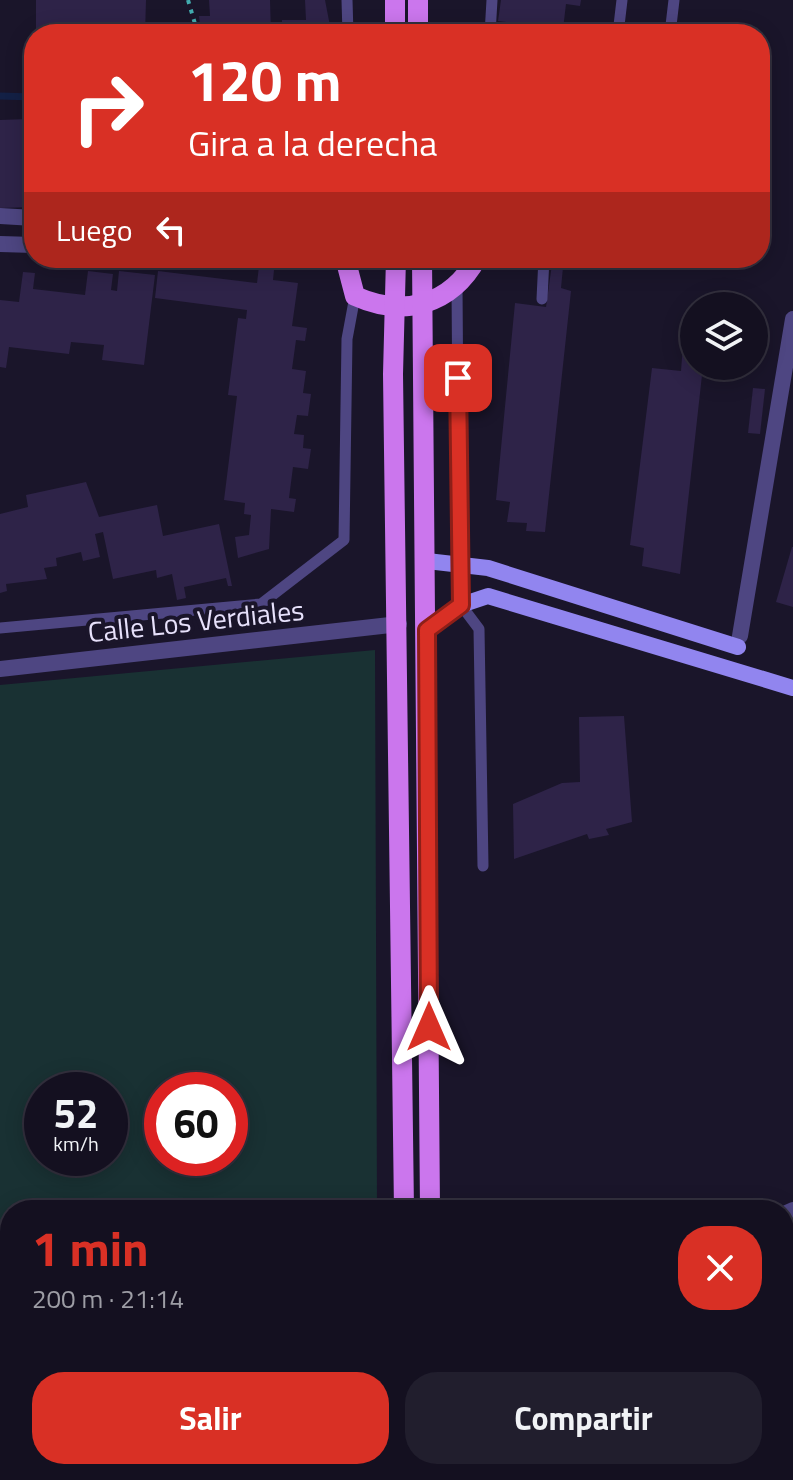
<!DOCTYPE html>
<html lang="es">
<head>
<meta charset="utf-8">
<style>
  :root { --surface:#141020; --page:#211e2d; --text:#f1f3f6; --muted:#9d9da5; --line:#33303e; --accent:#d93025 }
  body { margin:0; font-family:"Titillium Web",sans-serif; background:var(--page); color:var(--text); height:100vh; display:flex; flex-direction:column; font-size:30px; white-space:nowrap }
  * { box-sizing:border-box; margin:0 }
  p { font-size:26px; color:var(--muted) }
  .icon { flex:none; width:44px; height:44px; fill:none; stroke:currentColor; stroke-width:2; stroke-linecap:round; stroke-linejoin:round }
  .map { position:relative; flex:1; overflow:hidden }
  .sheet { position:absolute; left:0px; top:1200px; width:794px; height:280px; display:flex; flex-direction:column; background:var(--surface); border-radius:32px 32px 0 0; box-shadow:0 4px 20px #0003,0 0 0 2px var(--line) }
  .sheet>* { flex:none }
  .banner { position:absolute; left:24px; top:24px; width:746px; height:244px; border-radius:32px; box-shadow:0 4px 20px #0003,0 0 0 2px var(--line); background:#d93025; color:#fff; overflow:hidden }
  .controls { position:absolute; left:680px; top:292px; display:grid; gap:16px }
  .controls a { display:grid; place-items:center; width:88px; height:88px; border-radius:50%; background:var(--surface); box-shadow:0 4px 20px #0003,0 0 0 2px var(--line); font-size:40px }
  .speed { position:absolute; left:24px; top:1072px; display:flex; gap:16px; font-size:40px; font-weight:700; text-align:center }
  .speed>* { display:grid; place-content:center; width:104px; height:104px; border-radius:50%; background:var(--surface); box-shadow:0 4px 20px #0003,0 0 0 2px var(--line); line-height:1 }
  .speed small { font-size:20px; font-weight:400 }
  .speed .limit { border:12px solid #d22; background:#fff; color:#111 }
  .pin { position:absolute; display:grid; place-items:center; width:68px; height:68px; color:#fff; margin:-34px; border-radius:16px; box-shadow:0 4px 12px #0006 }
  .me { position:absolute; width:88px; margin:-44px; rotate:0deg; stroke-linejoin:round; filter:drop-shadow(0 0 6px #0008) }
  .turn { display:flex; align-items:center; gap:28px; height:168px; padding:0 32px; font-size:36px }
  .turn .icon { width:104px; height:104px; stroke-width:2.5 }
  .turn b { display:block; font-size:56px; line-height:68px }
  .then { display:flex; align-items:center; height:76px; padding:0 32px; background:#0003; gap:16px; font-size:30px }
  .round { display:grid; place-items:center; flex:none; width:84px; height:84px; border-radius:32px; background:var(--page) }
  .headline { display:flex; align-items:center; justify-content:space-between; height:136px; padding:0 32px }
  h1 { font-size:48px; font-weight:700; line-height:60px; color:var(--accent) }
  .primary-button { display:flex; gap:16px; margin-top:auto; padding:16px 32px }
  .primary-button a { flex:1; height:92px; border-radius:32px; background:var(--accent); color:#fff; font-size:32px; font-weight:700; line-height:92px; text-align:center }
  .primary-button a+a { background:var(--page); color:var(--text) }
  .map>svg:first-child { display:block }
  .green { fill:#193133; fill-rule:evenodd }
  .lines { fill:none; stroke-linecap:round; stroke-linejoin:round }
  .stream { stroke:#132045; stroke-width:7 }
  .building { fill:#2e2348 }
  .path { stroke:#42acaf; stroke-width:4; stroke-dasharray:4 6; stroke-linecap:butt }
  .lane { stroke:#4e4682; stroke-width:11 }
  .street { stroke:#4e4682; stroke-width:16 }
  .secondary { stroke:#9185ef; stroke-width:16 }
  .primary { stroke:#cb76ed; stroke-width:20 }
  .route-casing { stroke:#8d1f18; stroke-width:20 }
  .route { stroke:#d93025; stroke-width:14 }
  .labels { text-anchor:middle; stroke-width:8; stroke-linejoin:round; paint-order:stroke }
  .street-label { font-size:28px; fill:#e7e1fb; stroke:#1a152a }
</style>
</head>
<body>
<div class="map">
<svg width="793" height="1480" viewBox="0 0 793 1480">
  <rect width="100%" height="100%" fill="#1a152a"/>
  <g class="green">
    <path d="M375 650 377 1210H10V1470H378V1480L0 1478V685ZM110 1090V1158H42V1090ZM162 1090H230V1158H162Z"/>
    <polygon points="793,1444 793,1480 637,1480 680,1470 784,1470 784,1446"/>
    <rect x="460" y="1470" width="44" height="10"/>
  </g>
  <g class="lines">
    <polyline class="stream" points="0,96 34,97"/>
  </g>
  <g class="building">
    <polygon points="36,0 146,0 145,34 36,34"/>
    <polygon points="209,0 270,0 271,34 201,34 199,16 210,16"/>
    <polygon points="305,0 325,0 330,26 324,26 324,34 282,34 282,20 306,20"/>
    <polygon points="501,0 581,0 580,6 566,4 563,29 498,21"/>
    <polygon points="28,119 28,129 34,129 34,207 0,208 0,120"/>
    <polygon points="260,258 275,260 273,280 298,283 292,326 307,328 305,341 296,340 292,369 306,371 303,393 311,394 308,416 297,415 294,434 304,435 303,448 311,449 308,469 293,467 289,498 296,499 294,512 271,509 269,549 238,558 235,537 249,535 251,515 244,514 245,503 224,500 237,396 228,395 238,318 246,319 247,310 155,298 158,271 257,283"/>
    <polygon points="552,264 563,267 561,288 571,291 545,532 526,531 527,523 507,522 510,502 496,500 515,303 546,307"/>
    <polygon points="88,271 113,274 111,290 117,291 119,271 155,275 144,365 102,360 104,345 71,342 69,354 9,347 6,368 0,367 0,300 19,302 23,272 35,273 33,289 85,295"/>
    <polygon points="684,332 694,332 694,366 703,366 680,574 642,566 644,548 630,545 652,368 681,371"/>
    <polygon points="753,388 765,389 760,434 748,433"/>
    <polygon points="86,482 99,517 157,505 163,536 219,524 232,586 228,586 226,578 184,587 186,598 177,600 172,574 157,578 156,570 113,579 103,532 95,534 100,557 83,561 81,552 56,558 57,566 44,568 47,579 6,584 7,591 0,593 0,514 28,507 26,495"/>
    <polygon points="792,547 793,547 793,607 776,602"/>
    <polygon points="624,716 632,822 606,829 609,835 589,839 587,834 514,859 513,804 562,783 580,782 579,717"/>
  </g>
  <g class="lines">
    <polyline class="path" points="188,0 198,34"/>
    <g class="lane">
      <polyline points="347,0 348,34"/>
      <polyline points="490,34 492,0"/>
      <polyline points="618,34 622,0"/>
      <polyline points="670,34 674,0"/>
      <polyline points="457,286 459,563 461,605 479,629 483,866"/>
      <polyline points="542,299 544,258"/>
      <polyline points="0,628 261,604 344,540 347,339 355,296"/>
    </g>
    <g class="street">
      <polyline points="0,216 34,218"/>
      <polyline points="0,244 34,245"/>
      <polyline points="740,636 793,319"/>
      <polyline points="0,669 399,624"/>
      <polyline points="784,1214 793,1210"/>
    </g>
    <g class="secondary">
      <polyline points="427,561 488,568 738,647"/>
      <polyline points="427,630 461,605 488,596 793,688"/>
    </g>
    <g class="primary">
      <polyline points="395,0 395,34"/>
      <polyline points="418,0 418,34"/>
      <path d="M345 258 355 296C404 318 451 305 477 258"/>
      <polyline points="396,258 393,374 404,1210"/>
      <polyline points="422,258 430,1210"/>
      <polyline points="406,1470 406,1480"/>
      <polyline points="433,1470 433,1480"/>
    </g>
  </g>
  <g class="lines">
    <defs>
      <polyline id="route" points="429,1027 427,630 461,605 458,378"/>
    </defs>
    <use href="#route" class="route-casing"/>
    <use href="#route" class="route"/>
  </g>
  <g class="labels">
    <g class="street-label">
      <text transform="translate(196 621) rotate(-6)" y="10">Calle Los Verdiales</text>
    </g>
  </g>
</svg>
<div class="controls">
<a><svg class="icon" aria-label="layers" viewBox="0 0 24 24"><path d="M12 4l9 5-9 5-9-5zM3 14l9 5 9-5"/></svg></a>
</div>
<div class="speed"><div>52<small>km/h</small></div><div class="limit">60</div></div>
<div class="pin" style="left:458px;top:378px;background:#d93025"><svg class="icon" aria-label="arrive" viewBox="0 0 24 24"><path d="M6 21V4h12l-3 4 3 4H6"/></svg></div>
<svg class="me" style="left:429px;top:1027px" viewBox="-20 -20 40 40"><path d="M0-17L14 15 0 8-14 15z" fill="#d93025" stroke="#fff" stroke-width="4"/></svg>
<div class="banner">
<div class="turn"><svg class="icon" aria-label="right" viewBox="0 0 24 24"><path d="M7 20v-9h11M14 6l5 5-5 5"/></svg><div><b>120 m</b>Gira a la derecha</div></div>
<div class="then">Luego<svg class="icon" aria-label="left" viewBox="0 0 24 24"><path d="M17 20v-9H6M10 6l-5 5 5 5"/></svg></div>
</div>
<section class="sheet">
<div class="headline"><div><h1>1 min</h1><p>200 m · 21:14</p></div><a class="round" style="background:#d93025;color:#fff"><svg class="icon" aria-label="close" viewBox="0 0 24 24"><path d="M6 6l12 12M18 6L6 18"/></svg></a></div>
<div class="primary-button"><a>Salir</a><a>Compartir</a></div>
</section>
</div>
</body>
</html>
